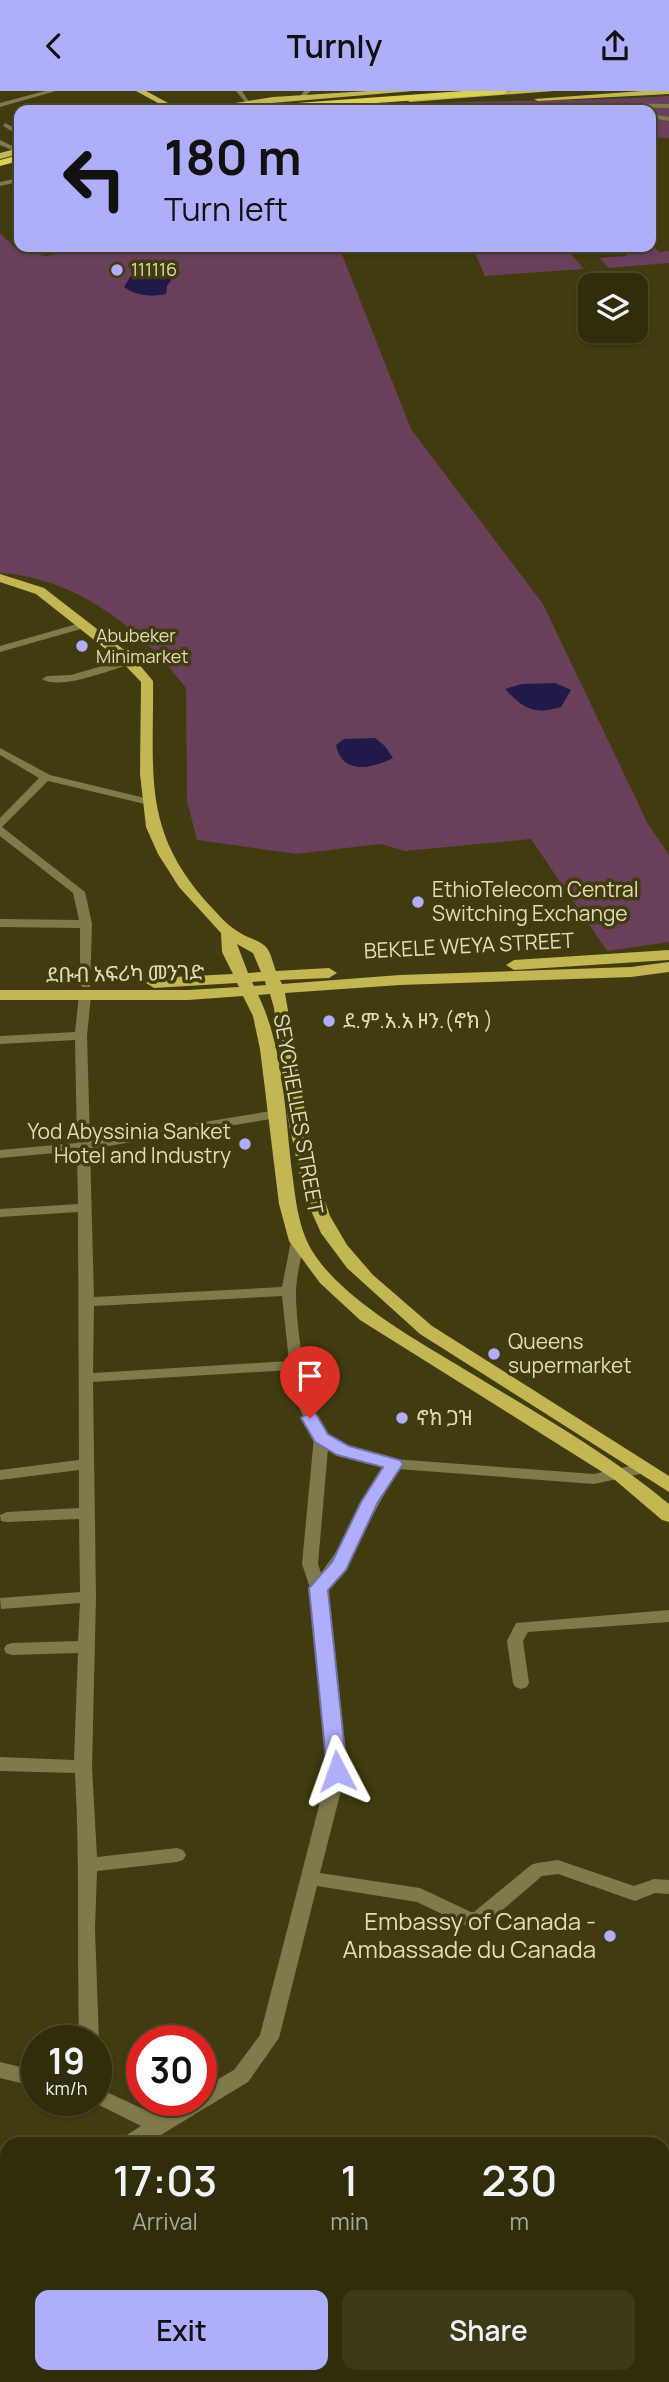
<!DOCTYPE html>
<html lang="en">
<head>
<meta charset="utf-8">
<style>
  :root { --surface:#302d0b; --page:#3c3919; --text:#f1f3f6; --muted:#a8a89d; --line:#4b492c; --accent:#aeaefb }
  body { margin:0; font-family:Manrope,"Noto Sans Ethiopic",sans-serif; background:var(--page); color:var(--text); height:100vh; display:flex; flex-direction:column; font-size:26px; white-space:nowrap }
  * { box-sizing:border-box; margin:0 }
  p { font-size:23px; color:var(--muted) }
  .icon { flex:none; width:38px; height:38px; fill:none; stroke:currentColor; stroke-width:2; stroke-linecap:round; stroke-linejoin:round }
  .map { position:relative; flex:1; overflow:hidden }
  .panel { position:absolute; left:0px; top:2046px; width:670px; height:247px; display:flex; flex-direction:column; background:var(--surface); border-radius:21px 21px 0 0; box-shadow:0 2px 5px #0004,0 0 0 2px var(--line) }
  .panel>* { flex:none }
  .top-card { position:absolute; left:14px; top:14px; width:642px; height:147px; border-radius:14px; box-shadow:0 2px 5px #0004,0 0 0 2px var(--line); background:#aeaefb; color:#111; overflow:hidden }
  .fabs { position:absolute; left:578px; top:182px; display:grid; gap:14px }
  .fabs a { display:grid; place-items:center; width:70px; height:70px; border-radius:14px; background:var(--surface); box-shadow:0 2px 5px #0004,0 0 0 2px var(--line); font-size:35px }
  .speed { position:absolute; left:21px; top:1934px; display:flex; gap:14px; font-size:35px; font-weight:700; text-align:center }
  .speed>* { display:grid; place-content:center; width:91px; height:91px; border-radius:50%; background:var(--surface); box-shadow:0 2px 5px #0004,0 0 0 2px var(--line); line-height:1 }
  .speed small { font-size:18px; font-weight:400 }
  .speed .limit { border:10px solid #d22; background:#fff; color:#111 }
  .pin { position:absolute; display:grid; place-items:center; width:60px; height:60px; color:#fff; margin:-72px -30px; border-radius:50% 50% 50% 0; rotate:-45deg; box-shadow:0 0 7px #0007 }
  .pin .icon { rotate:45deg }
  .me { position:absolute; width:77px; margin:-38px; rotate:356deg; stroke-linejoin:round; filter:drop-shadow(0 0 5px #0008) }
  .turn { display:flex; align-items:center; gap:24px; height:147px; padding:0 35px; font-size:32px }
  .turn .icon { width:91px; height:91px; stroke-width:2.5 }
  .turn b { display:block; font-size:49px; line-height:60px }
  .eta { display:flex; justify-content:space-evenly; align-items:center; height:119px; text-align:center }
  .eta b { font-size:42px; font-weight:600; line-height:49px }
  .primary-button { display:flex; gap:14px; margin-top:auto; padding:14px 35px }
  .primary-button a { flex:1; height:80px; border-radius:14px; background:var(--accent); color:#111; font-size:28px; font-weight:600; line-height:80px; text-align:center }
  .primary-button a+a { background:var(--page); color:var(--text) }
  header { display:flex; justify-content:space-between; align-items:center; height:91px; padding:0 35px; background:var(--accent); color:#111; font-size:32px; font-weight:600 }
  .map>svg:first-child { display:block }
  .green { fill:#6a3f59 }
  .water { fill:#1f1a49 }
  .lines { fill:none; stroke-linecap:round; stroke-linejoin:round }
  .street { fill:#7e7a4c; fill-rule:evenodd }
  .primary { fill:#c2b753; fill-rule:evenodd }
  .highway { fill:#dcd053; fill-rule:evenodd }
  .route { fill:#aeaefb; stroke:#7171a3; stroke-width:2 }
  .poi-dot { fill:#aeaefb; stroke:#403c0f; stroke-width:2.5 }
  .labels { text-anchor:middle; stroke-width:7; stroke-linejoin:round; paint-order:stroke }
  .far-poi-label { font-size:18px; fill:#e0ddb5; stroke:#403c0f; text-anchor:start }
  .poi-label { font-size:21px; fill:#e0ddb5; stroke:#403c0f; text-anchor:start }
  .street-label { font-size:21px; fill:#e0ddb5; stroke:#403c0f }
  .near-poi-label { font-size:24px; fill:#e0ddb5; stroke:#403c0f; text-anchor:end }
</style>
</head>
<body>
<header><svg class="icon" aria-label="back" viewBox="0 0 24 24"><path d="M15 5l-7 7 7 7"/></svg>Turnly<svg class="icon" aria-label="share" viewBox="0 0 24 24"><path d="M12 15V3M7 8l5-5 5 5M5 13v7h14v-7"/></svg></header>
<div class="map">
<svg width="669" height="2291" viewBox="0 0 669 2291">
  <rect width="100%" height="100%" fill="#403c0f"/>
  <g class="green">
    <path d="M669 5V47L651 46V19H412L410 14C496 8 583 11 669 5Z"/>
    <path d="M0 142 15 157 45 165 110 156H339L411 338 543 513 648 733 669 764V851L607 860 531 748 405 760 380 753 296 763 197 749 187 710 186 597C140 538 78 487 0 482Z"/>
    <polygon points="651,153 659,161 669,160 669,172 609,177 599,167 625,165 638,156 651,156"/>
    <polygon points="486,156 565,156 584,178 485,185 474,160"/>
  </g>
  <g class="water">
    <path d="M142 177H161L174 185 167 195 166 203C152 206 136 205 124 196L130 186Z"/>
    <path d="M555 592 571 599 561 616C533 624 524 618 505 598L522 593Z"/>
    <path d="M375 647 385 655 393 667C371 678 342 684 336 654L344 648Z"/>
  </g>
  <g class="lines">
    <g class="street">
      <polygon points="45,0 56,0 0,16 0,12"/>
      <polygon points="236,0 242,0 250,12 246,12"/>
      <polygon points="304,0 311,0 303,7 299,7"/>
      <polygon points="609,12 669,13 669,17 609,16 566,19"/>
      <polygon points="651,23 669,26 669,30 651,27"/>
      <polygon points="5,32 19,39 19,44 3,35"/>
      <polygon points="0,49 19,58 19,62 0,54"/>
      <polygon points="19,87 19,91 0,95 0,91"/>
      <polygon points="84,531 88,532 88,536 0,561 0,555"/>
      <path d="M130 567 134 568V572C113 578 60 600 42 588L47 585 71 584Z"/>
      <polygon points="0,657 50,684 153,709 155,711 149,714 48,690 2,736 85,801 92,833 90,896 82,896 80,893 80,837 0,836 0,828 79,829 73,802 0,745 0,727 39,687 0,664"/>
      <path d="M85 901 91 905 87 945 90 1050 277 1019 284 1023 277 1027 90 1058 94 1206 282 1196 291 1150 298 1146 303 1147 305 1150C301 1166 297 1182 296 1198 295 1229 307 1323 328 1344 345 1360 373 1364 394 1368L594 1383 644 1372 649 1373 652 1377 649 1381 594 1393 398 1378 355 1457 326 1498 346 1680 320 1782 420 1797 471 1821H474L531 1774 537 1772 558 1769 634 1795 654 1788 669 1789V1803L655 1802 635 1810 558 1783 542 1785 486 1833 469 1836 417 1811 317 1795 279 1947 248 1991 146 2053H119L122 2047 141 2035 89 2009H96V1996L158 2025 184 2009H201V1998L234 1979 260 1944 328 1680 310 1497 302 1473 314 1346 301 1321 290 1279 93 1291 96 1506 92 1676 97 1766 177 1757 183 1759 186 1764 183 1769 177 1771 97 1780 95 1838 99 1950 96 1955V1950H79C77 1860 80 1771 75 1682L0 1680V1666L74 1669 78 1562 12 1564 6 1562 4 1558 6 1554 12 1552 78 1550 80 1512 1 1518 0 1507 80 1501 79 1428 7 1431 1 1430 0 1424 7 1421 79 1417V1379L0 1389V1379L79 1369 78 1121 0 1126V1118L78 1113 77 1060 0 1067V1059L77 1052 75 949 0 953V945L75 941 79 905ZM282 1205 289 1270 93 1282 94 1215ZM328 1358 352 1368 384 1376 343 1451 321 1482 318 1473Z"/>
      <polygon points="669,1519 669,1531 528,1541 523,1550 529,1592 527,1596 521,1598 515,1596 513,1592 507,1550 516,1532"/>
      <polygon points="0,1971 37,1980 37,1996 0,1987"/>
      <polygon points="7,2126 7,2146 0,2149 0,2129"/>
    </g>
    <g class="primary">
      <polygon points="136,0 146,0 181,19 171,19"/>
      <polygon points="368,0 413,0 190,19 273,6"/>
      <polygon points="512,0 554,0 410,11 406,9"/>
      <polygon points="642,0 669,0 669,3 538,10 534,8"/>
      <polygon points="19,57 19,63 0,68 0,62"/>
      <path d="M0 483 44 497 132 565 153 590C154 687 141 742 214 819 222 828 231 837 242 843 249 847 260 850 266 856 271 861 273 873 276 880L329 877 337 882 329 887 280 889 282 893 400 884 631 876 669 871V881L631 886 400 894 285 902 315 1080 330 1125 347 1154 373 1184 432 1235 669 1385V1401L420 1243 347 1177 321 1142 304 1104 288 1028 274 917 270 903 258 904C284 957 285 1023 292 1081 295 1103 297 1127 306 1148 330 1204 424 1253 474 1284 541 1325 609 1363 669 1413V1431L662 1429 615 1389 360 1229 320 1192 289 1150 279 1113 260 958 253 925 243 905 188 909H0V899H188L239 896 237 892 154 897 146 892 154 887 233 883 222 861 221 842 179 796 158 763 146 736 140 683 141 591 122 571 36 503 0 491ZM237 853 253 862 261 881 248 882ZM265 890 266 894 254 895 252 891Z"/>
      <polygon points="669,859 669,869 514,879 506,874 514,869"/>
    </g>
    <g class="highway">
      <polygon points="463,0 508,0 503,3 278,19 207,19 251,11 255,15"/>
      <polygon points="19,64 19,70 0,75 0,69"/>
    </g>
  </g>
  <polygon class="route" points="310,1321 316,1323 328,1343 349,1355 400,1369 403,1373 378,1411 346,1479 328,1499 347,1680 344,1685 330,1685 327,1680 309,1497 332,1471 361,1411 383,1376 337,1364 315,1351 301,1327"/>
  <g class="poi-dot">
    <circle cx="117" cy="179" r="7"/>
    <circle cx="82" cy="555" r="7"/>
    <circle cx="418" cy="811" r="7"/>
    <circle cx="329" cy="930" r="7"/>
    <circle cx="245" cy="1053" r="7"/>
    <circle cx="494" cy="1263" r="7"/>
    <circle cx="402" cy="1327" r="7"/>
    <circle cx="610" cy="1845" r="7"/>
  </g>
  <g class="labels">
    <g class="far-poi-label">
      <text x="131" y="185">111116</text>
      <text x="96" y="551">Abubeker<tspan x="96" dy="21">Minimarket</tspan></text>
    </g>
    <g class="poi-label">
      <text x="432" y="806">EthioTelecom Central<tspan x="432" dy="24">Switching Exchange</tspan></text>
      <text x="343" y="937">ደ.ም.አ.አ ዞን.(ኖክ )</text>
      <text x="231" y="1048" text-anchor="end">Yod Abyssinia Sanket<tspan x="231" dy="24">Hotel and Industry</tspan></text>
      <text x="508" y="1258">Queens<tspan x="508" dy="24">supermarket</tspan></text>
      <text x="416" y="1334">ኖክ ጋዝ</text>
    </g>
    <g class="street-label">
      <text transform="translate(469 855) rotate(-3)" y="7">BEKELE WEYA STREET</text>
      <text transform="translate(125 883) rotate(-1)" y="7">ደቡብ አፍሪካ መንገድ</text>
      <text transform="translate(298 1023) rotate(80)" y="7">SEYCHELLES STREET</text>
    </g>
    <g class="near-poi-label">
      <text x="596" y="1839">Embassy of Canada -<tspan x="596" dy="28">Ambassade du Canada</tspan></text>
    </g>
  </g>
</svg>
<div class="fabs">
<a><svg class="icon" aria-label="layers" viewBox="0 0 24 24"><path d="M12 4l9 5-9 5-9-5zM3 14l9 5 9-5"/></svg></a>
</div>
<div class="speed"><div>19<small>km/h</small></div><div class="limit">30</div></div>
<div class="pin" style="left:310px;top:1327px;background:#d93025"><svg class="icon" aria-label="arrive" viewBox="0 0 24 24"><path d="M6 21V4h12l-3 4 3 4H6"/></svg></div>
<svg class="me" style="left:337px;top:1680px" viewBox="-20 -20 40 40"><path d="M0-17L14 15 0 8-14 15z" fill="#aeaefb" stroke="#fff" stroke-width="4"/></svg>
<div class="top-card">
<div class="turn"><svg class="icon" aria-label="left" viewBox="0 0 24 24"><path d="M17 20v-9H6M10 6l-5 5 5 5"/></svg><div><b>180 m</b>Turn left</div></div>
</div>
<section class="panel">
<div class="eta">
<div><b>17:03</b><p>Arrival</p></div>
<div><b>1</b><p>min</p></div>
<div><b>230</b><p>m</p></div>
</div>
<div class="primary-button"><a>Exit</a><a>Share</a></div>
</section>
</div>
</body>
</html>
